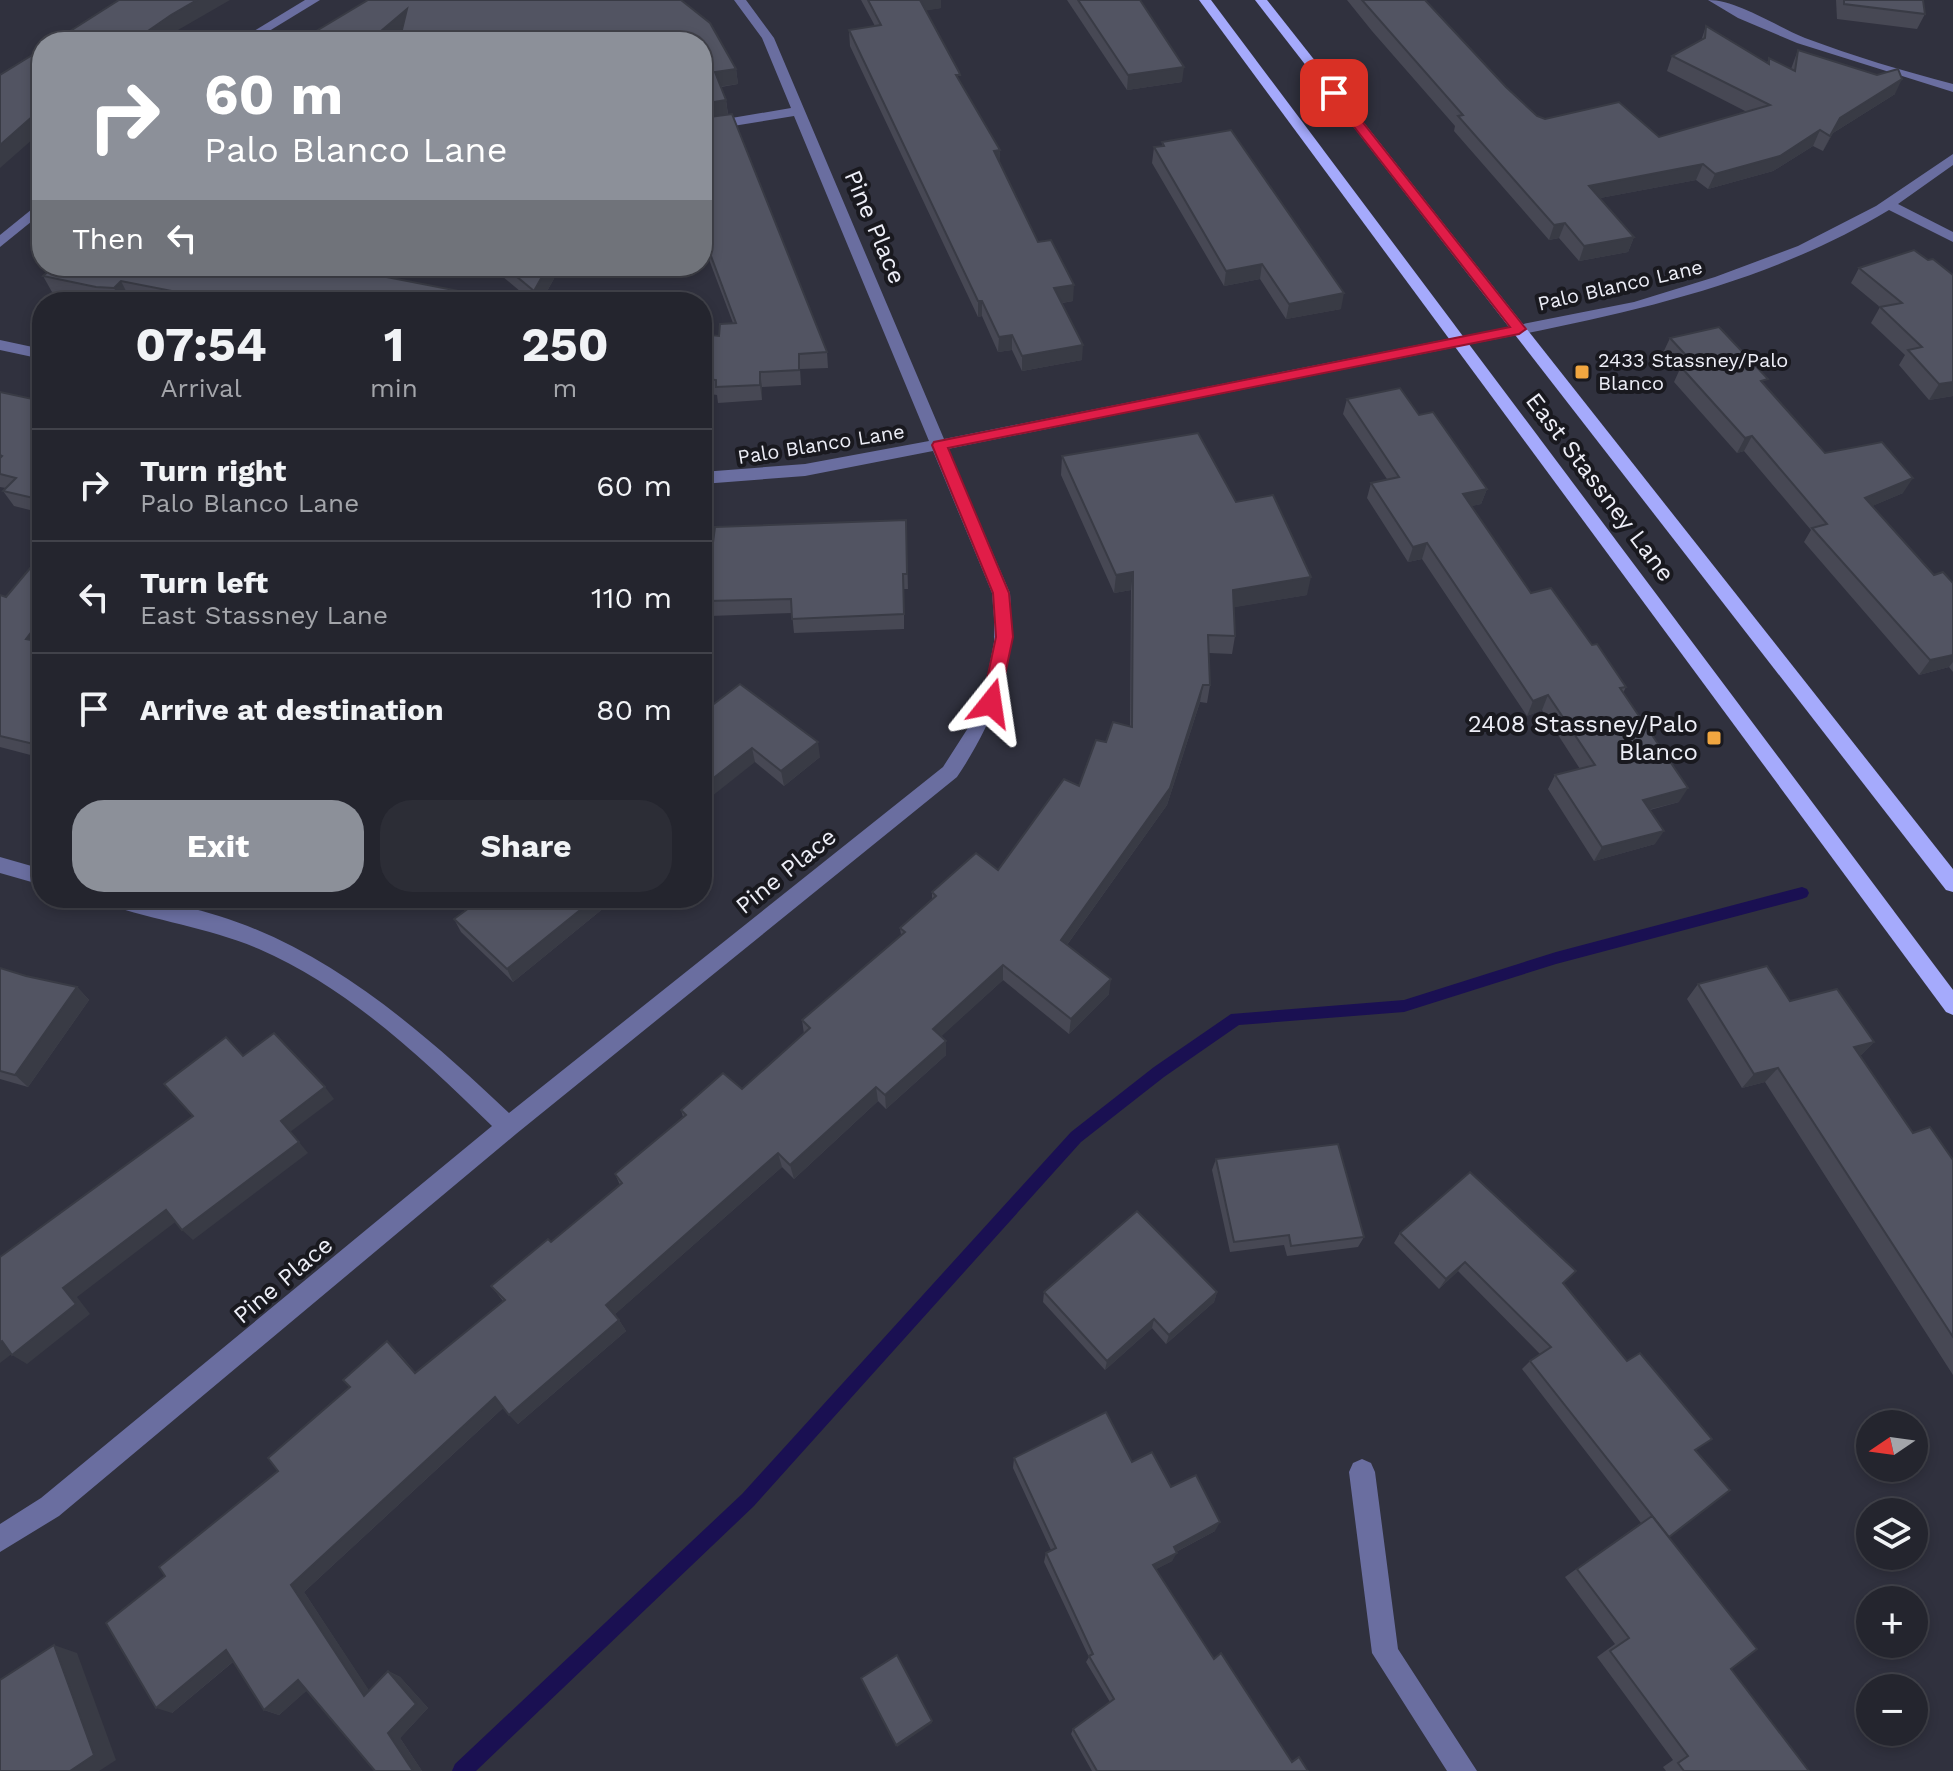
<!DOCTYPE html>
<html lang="en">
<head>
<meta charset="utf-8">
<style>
  :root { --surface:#24252e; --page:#2c2d36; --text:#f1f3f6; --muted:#a3a5aa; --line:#41424a; --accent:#8c9099 }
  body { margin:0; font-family:"Work Sans",sans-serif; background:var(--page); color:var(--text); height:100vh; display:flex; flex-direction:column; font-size:30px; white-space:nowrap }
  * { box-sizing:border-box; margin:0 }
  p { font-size:26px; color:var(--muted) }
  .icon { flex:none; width:44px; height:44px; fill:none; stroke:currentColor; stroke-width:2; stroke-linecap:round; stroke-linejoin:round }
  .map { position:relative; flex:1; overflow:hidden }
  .details { position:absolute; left:32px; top:292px; width:680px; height:616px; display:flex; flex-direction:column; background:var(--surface); border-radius:32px; box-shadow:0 4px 12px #0003,0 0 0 2px var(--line) }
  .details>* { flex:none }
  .hud { position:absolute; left:32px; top:32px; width:680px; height:244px; border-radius:32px; box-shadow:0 4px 12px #0003,0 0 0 2px var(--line); background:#8c9099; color:#fff; overflow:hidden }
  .needle { width:52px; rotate:257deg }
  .buttons { position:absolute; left:1856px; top:1410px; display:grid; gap:16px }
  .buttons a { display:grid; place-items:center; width:72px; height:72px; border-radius:50%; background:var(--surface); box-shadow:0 4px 12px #0003,0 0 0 2px var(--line); font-size:40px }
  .pin { position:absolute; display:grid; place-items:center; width:68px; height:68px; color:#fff; margin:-34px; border-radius:16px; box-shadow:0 4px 12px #0006 }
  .me { position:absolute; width:88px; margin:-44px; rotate:15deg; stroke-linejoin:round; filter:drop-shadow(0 0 6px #0008) }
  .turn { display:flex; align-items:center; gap:28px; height:168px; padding:0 40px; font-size:36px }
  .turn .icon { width:104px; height:104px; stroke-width:2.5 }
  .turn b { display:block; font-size:56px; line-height:68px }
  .then { display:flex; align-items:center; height:76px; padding:0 40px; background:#0003; gap:16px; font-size:30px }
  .eta { display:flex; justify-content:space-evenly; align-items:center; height:136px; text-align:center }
  .eta b { font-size:48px; font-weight:700; line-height:56px }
  .primary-button { display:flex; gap:16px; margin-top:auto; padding:16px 40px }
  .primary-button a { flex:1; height:92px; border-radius:32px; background:var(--accent); color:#fff; font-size:32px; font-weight:700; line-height:92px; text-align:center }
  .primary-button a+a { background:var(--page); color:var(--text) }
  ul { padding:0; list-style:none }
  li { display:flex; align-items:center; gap:24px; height:112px; padding:0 40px; border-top:2px solid var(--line) }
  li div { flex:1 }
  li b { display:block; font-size:30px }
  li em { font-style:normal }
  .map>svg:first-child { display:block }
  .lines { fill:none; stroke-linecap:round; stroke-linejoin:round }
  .stream { fill:#1a1052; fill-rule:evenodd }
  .minor { fill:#6a6ea0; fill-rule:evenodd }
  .major { fill:#a5aafc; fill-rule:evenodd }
  .wall { fill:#474854 }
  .shaded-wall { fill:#393b45 }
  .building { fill:#525462; stroke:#393b45; stroke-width:2 }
  .route { fill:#e11d48; stroke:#92132f; stroke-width:2 }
  .poi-dot { fill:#f1a640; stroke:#19191f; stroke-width:3 }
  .labels { text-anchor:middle; stroke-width:8; stroke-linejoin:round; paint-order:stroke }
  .far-street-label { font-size:20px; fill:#edeef7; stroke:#19191f }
  .far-poi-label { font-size:20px; fill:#edeef7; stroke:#19191f; text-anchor:start }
  .street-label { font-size:24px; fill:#edeef7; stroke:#19191f }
  .poi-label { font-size:24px; fill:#edeef7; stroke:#19191f; text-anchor:end }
</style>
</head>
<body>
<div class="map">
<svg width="1953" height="1771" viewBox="0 0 1953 1771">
  <rect width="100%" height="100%" fill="#30313e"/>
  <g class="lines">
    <polygon class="stream" points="1802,887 1807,889 1809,893 1807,897 1802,899 1556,964 1404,1012 1239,1025 1164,1077 1081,1142 754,1506 476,1771 452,1771 455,1764 742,1494 1071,1132 1154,1067 1231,1014 1404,1000 1556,952"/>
    <g class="minor">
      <polygon points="305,0 320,0 251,42 236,42"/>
      <path d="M734 0H746L774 38 944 439 1634 302 1715 277 1798 246 1876 206 1953 154V165L1898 204 1953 232V242L1889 210C1745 297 1579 322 1417 355 1261 386 1105 417 948 449L1010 593C1016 663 996 719 957 777L516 1134 59 1516 0 1552V1524L41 1498 492 1126C422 1058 350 989 259 949 210 928 156 921 106 904L103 898C269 898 395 1005 509 1113L943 767 968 728 985 688 994 642V618L992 593 933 451 805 476 702 484V472L805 464 929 441 794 116 702 131V123L791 108 762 38Z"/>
      <path d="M1708 0C1737 0 1776 26 1805 38 1853 56 1903 71 1953 84V92L1797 43 1738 18Z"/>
      <polygon points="42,201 42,213 0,247 0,235"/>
      <polygon points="0,340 42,349 42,359 0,350"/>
      <polygon points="0,857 42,869 42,885 0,873"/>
      <polygon points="1362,1459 1371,1463 1375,1472 1398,1649 1477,1771 1447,1771 1372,1653 1349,1472 1353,1463"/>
    </g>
    <g class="major">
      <polygon points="1199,0 1211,0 1953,990 1953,1015 1946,1012"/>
      <polygon points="1255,0 1267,0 1953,869 1953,892 1946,890"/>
    </g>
  </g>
  <g class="wall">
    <polygon points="368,0 681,0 710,23 736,69 738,84 721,87 726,100 728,114 732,114 827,352 828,368 800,369 801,385 762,387 762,400 718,403 717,395 702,393 702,334 719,336 720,324 733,323 702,241 702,42 399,42 401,32 390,42 298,42"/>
    <polygon points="861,0 941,0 941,8 926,10 960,82 1000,150 999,163 1038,242 1073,301 1062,303 1082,360 1022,371 1012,350 998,352 982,316 978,317 850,46 849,30 875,26"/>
    <polygon points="1067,0 1140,0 1182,82 1127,90"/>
    <polygon points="1347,0 1425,0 1506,87 1537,116 1545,119 1659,137 1747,112 1667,71 1672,56 1701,41 1706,26 1767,63 1769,58 1791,69 1798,50 1895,94 1833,133 1823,151 1813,146 1773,171 1708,189 1696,180 1600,198 1634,237 1628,252 1579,261 1559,238 1549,240 1454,131 1455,126 1372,31"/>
    <polygon points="1836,0 1923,0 1925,14 1917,29 1837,19"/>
    <polygon points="1162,142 1341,309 1286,319 1260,279 1224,286 1152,163 1154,147 1162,146"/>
    <polygon points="1928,260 1953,275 1953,396 1929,400 1899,365 1905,355 1871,323 1880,307 1851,283 1859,268"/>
    <polygon points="490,266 561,266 541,302 533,302"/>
    <polygon points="43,276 515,302 155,302 129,297 124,302 100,302 52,292"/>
    <polygon points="1670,338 1765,386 1825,453 1903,493 1872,506 1934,575 1953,583 1953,672 1949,667 1919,675 1804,542 1811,530 1744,451 1737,453 1674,382 1679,371 1663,353"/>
    <polygon points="0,392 42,401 42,513 14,506 3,491 6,488 0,487"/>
    <polygon points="1347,399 1419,415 1487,489 1481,504 1471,506 1531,593 1592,645 1626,687 1623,693 1679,802 1650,810 1655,844 1594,861 1548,789 1555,775 1580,769 1542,710 1527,716 1422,559 1408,562 1367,498 1371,483 1387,479 1343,414"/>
    <polygon points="1062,456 1236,502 1307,595 1234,607 1235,636 1232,654 1209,653 1210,685 1207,703 1200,702 1167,805 1067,945 1109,994 1069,1034 1003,980 941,1036 946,1041 946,1055 886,1109 878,1101 794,1179 782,1167 615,1314 626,1331 518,1424 503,1408 304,1592 369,1691 388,1671 400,1677 428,1708 400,1738 422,1771 375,1771 307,1690 279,1715 264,1710 233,1662 172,1713 165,1576 278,1471 398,1352 416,1373 503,1301 491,1286 551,1242 620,1185 615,1174 683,1117 681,1110 742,1089 804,1034 802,1020 901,935 900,928 932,900 932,892 998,870 1079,786 1106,742 1130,726 1131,590 1114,593 1061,475"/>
    <polygon points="906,520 908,589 904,589 904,629 794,633 792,613 710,616 707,602 702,602 702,551 712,550"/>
    <polygon points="42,554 42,758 0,747 0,595 6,597"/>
    <polygon points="702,713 820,757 784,786 755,762"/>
    <polygon points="455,898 616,898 513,982 461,932 454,919 465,911 459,905"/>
    <polygon points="0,968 26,976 77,987 89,1000 28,1087 0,1079"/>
    <polygon points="1698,984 1790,1001 1874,1042 1860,1056 1913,1133 1953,1160 1953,1375 1765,1082 1742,1088 1687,999"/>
    <polygon points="1216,1159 1364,1237 1358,1247 1287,1256 1284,1245 1230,1252 1212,1170"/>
    <polygon points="1400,1233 1564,1284 1695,1451 1669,1537 1731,1669 1809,1771 1666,1771 1663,1767 1673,1760 1597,1657 1615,1644 1565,1577 1641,1523 1522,1369 1530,1361 1540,1354 1458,1271 1439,1289 1394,1243"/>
    <polygon points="1044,1292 1217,1292 1214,1302 1166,1344 1152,1328 1105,1370 1043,1302"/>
    <polygon points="1014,1458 1132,1462 1171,1487 1215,1531 1176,1552 1172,1561 1156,1569 1214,1659 1292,1761 1299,1757 1308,1771 1092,1771 1071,1734 1073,1729 1110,1702 1086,1662 1089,1657 1044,1562 1046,1553 1051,1550 1013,1468"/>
  </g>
  <g class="shaded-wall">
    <polygon points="197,0 230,0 178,30 160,42 132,42 171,15"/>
    <polygon points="918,0 941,0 941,8 919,12"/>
    <polygon points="407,9 411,24 390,42 368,42"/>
    <polygon points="1184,67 1182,82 1127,90 1128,75"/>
    <polygon points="736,69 738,84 717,87 715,72"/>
    <polygon points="1902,79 1895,94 1833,133 1823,151 1840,118"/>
    <polygon points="726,100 728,116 702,120 702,104"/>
    <polygon points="42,108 42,131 0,168 0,145"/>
    <polygon points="1820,130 1813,146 1773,171 1708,189 1715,174"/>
    <polygon points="1000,150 999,166 994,151"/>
    <polygon points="1703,164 1696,180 1584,201 1589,186"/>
    <polygon points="1565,223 1559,238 1549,240 1554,225"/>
    <polygon points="1634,237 1628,252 1579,261 1584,246"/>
    <polygon points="1262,264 1260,279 1224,286 1226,271"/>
    <polygon points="548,266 561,266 541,302 537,302 534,291"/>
    <polygon points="121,281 129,297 124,302 121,302 114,288"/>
    <polygon points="1074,285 1073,301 1054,304 1054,288"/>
    <polygon points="240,291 245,302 230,302"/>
    <polygon points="1344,293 1341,309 1286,319 1289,304"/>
    <polygon points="978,301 982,301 982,316 978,317"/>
    <polygon points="1012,335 1012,350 998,352 999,337"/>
    <polygon points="1083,345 1082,360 1022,371 1022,356"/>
    <polygon points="760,372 762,387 762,400 760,385"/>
    <polygon points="1953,382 1953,396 1929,400 1939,384"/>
    <polygon points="1752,436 1744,451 1737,453 1745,438"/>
    <polygon points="1913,478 1903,493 1856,513 1865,498"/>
    <polygon points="1487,489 1481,504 1458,509 1463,494"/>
    <polygon points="1427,543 1422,559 1408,562 1413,547"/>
    <polygon points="1133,572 1131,590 1114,593 1116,575"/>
    <polygon points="1311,577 1307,595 1230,608 1233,590"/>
    <polygon points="42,618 42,647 26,639"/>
    <polygon points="1953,655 1953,662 1949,667 1919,675 1930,660"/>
    <polygon points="1203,685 1200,702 1167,805 1059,956 1061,940"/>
    <polygon points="1548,695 1542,710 1527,716 1533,701"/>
    <polygon points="818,742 820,757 784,786 781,771"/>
    <polygon points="752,748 755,762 702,804 702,787"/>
    <polygon points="1688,788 1679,802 1635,813 1643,800"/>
    <polygon points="1664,831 1655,844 1594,861 1602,847"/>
    <polygon points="595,898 616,898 513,982 507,969"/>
    <polygon points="1003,965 1003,980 933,1044 933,1029"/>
    <polygon points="1111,979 1109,994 1069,1034 1071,1019"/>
    <polygon points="77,987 89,1000 28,1087 15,1075"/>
    <polygon points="946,1041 946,1055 886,1109 885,1095"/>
    <polygon points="1874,1042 1860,1056 1854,1047"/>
    <polygon points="1778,1068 1765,1082 1742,1088 1754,1074"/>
    <polygon points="325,1087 334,1099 290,1132 281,1121"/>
    <polygon points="876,1087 878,1101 794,1179 790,1165"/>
    <polygon points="299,1142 308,1153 193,1240 182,1230"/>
    <polygon points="778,1153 782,1167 613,1316 606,1305"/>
    <polygon points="166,1210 178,1220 77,1297 90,1314 27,1364 12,1355 63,1288"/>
    <polygon points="1465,1262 1458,1271 1439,1289 1446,1279"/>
    <polygon points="1217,1292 1214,1302 1166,1344 1169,1335"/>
    <polygon points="1154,1319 1152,1328 1105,1370 1107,1361"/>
    <polygon points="619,1320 626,1331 518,1424 509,1415"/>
    <polygon points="2,1341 17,1350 0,1363 0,1342"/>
    <polygon points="495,1397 504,1407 304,1592 376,1701 364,1696 291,1585"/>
    <polygon points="1220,1522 1215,1531 1170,1555 1174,1547"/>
    <polygon points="1177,1553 1172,1561 1149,1573 1153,1565"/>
    <polygon points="54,1645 77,1653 116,1760 99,1771 70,1771"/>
    <polygon points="226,1650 241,1655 172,1713 156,1708"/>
    <polygon points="388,1671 400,1677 428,1708 400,1738 422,1771 413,1771 388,1733"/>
    <polygon points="298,1680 312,1686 279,1715 264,1710"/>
    <polygon points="932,1721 932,1723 897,1747 896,1745"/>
  </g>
  <g class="building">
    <polygon points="119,0 197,0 171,15 132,42 53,42"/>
    <polygon points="368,0 681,0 710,23 736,69 715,72 726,100 702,104 702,42 399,42 407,9 368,42 298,42"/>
    <polygon points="868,0 920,0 959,72 960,75 956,75 1000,150 994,151 1038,242 1051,240 1074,285 1054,288 1083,345 1022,356 1012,335 999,337 982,301 978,301 849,30 881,25"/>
    <polygon points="1078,0 1140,0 1184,67 1128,75"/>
    <polygon points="1362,0 1425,0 1506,87 1537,116 1545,119 1619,102 1659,137 1770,105 1672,56 1705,38 1706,26 1769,64 1769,58 1795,71 1798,50 1877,75 1898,69 1902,79 1840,118 1830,136 1820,130 1780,156 1715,174 1703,164 1589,186 1634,237 1584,246 1565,223 1554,225 1458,116 1463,115"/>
    <polygon points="1844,0 1923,0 1925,14 1844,4"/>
    <polygon points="42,49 42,108 0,145 0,75"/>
    <polygon points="732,114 827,352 799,354 799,370 760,372 760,385 716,387 716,380 702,378 702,334 719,336 720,324 736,323 702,232 702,118"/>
    <polygon points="1231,130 1344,293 1289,304 1262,264 1226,271 1154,147 1164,146 1162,142"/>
    <polygon points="1914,250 1928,260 1933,259 1953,275 1953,382 1939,384 1908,350 1922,347 1880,307 1902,303 1859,268"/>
    <polygon points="54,266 330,266 515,302 298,302 240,291 230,302 228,302 121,281 114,288 96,287 43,276"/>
    <polygon points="504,266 548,266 534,291"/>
    <polygon points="1719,327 1768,379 1761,381 1825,453 1882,442 1913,478 1865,498 1934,575 1943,572 1953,583 1953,655 1930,660 1812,528 1827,524 1752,436 1745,438 1681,367 1694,364 1670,338"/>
    <polygon points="1400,388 1419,415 1433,412 1487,489 1463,494 1531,593 1551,588 1592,645 1597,644 1626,687 1620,688 1688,788 1643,800 1664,831 1602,847 1555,775 1595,765 1548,695 1533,701 1427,543 1413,547 1371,483 1399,477 1347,399"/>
    <polygon points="0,392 42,401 42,500 3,491 16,478 0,474 0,458 2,456 0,455"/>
    <polygon points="1198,433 1236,502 1273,495 1311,577 1233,590 1235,636 1208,635 1210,685 1203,685 1170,788 1061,940 1111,979 1071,1019 1003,965 933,1029 946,1041 885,1095 876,1087 790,1165 778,1153 606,1305 619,1320 509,1415 495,1397 291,1585 364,1696 388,1671 416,1704 388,1733 413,1771 375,1771 298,1680 264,1710 226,1650 156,1708 106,1623 165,1576 159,1567 278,1471 268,1458 350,1387 343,1380 387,1341 415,1373 505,1300 491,1286 548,1239 551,1242 622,1183 615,1174 686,1115 681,1110 723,1073 742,1089 810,1028 802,1020 905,932 900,928 936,896 932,892 976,853 998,870 1064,779 1079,786 1096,740 1106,742 1113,722 1132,727 1133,572 1116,575 1062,456"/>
    <polygon points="906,520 907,574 903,574 904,614 792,619 791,599 707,601 708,588 702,588 702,551 712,550 715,527"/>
    <polygon points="42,554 42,618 26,639 42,642 42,746 0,736 0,595 6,597"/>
    <polygon points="740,684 818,742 781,771 752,748 702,787 702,713"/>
    <polygon points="459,898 595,898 507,969 454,919 469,908"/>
    <polygon points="1767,966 1790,1001 1837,989 1874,1042 1854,1047 1913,1133 1930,1127 1953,1160 1953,1337 1778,1068 1754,1074 1698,984"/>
    <polygon points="0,968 26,976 77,987 15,1075 0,1071"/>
    <polygon points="274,1033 325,1087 281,1121 299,1142 182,1230 166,1210 63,1288 76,1304 12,1355 2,1341 0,1342 0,1257 193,1116 164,1084 226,1037 243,1056"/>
    <polygon points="1338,1144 1364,1237 1291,1246 1289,1235 1234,1242 1216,1159"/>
    <polygon points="1470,1172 1576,1271 1563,1283 1627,1361 1640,1353 1712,1439 1695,1450 1730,1490 1669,1537 1530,1361 1551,1347 1465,1262 1446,1279 1400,1233"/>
    <polygon points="1137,1211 1217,1292 1169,1335 1154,1319 1107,1361 1044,1292"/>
    <polygon points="1106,1412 1132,1462 1152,1452 1171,1487 1196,1475 1220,1522 1174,1547 1177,1553 1153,1565 1214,1659 1221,1653 1292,1762 1299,1757 1308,1771 1097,1771 1073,1729 1114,1699 1089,1656 1093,1654 1046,1553 1056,1548 1014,1458"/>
    <polygon points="1652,1516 1757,1649 1731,1669 1809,1771 1684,1771 1678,1763 1688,1756 1610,1651 1629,1638 1577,1569"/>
    <polygon points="54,1645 94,1755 70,1771 0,1771 0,1680"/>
    <polygon points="897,1655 932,1721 896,1745 861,1678"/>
  </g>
  <polygon class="route" points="1334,90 1338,91 1526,329 1519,334 948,448 1009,593 1013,637 999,703 991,710 985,708 982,703 996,637 993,593 932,445 934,442 1510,327 1330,96 1328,93"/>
  <g class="poi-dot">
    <rect x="1574" y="364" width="16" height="16" rx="4"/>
    <rect x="1706" y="730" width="16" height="16" rx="4"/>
  </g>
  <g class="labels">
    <g class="far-street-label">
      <text transform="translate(1620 285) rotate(-13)" y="7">Palo Blanco Lane</text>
      <text transform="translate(821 444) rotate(-9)" y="7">Palo Blanco Lane</text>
    </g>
    <g class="far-poi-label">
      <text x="1598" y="367">2433 Stassney/Palo<tspan x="1598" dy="23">Blanco</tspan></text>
    </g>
    <g class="street-label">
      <text transform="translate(875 227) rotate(67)" y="8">Pine Place</text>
      <text transform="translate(1600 487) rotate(53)" y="8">East Stassney Lane</text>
      <text transform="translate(786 871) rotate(-39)" y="8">Pine Place</text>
      <text transform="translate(283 1280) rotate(-40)" y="8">Pine Place</text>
    </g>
    <g class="poi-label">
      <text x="1698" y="732">2408 Stassney/Palo<tspan x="1698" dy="28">Blanco</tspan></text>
    </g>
  </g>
</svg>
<div class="buttons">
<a><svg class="needle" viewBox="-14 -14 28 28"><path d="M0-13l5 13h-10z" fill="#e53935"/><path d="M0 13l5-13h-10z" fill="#a3a5aa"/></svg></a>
<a><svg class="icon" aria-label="layers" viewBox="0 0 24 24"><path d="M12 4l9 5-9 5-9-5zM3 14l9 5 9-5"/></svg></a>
<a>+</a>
<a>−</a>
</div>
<div class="pin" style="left:1334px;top:93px;background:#d93025"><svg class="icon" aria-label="arrive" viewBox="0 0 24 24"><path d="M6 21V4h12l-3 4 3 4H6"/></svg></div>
<svg class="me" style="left:991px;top:703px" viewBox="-20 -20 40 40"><path d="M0-17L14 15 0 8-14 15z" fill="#e11d48" stroke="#fff" stroke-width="4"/></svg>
<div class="hud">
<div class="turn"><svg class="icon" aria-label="right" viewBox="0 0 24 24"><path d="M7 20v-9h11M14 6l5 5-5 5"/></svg><div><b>60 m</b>Palo Blanco Lane</div></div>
<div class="then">Then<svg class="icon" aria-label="left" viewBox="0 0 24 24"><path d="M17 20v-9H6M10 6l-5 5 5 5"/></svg></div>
</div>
<section class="details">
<div class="eta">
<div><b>07:54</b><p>Arrival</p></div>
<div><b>1</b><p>min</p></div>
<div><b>250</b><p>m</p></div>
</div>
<ul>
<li><svg class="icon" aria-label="right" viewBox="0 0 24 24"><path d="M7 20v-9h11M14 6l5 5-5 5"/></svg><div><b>Turn right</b><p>Palo Blanco Lane</p></div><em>60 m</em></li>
<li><svg class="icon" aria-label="left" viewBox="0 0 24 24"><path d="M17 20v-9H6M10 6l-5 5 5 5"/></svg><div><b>Turn left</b><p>East Stassney Lane</p></div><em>110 m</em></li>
<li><svg class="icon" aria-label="arrive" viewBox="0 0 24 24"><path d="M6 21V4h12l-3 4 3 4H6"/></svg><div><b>Arrive at destination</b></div><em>80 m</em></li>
</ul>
<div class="primary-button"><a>Exit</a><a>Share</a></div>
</section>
</div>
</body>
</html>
